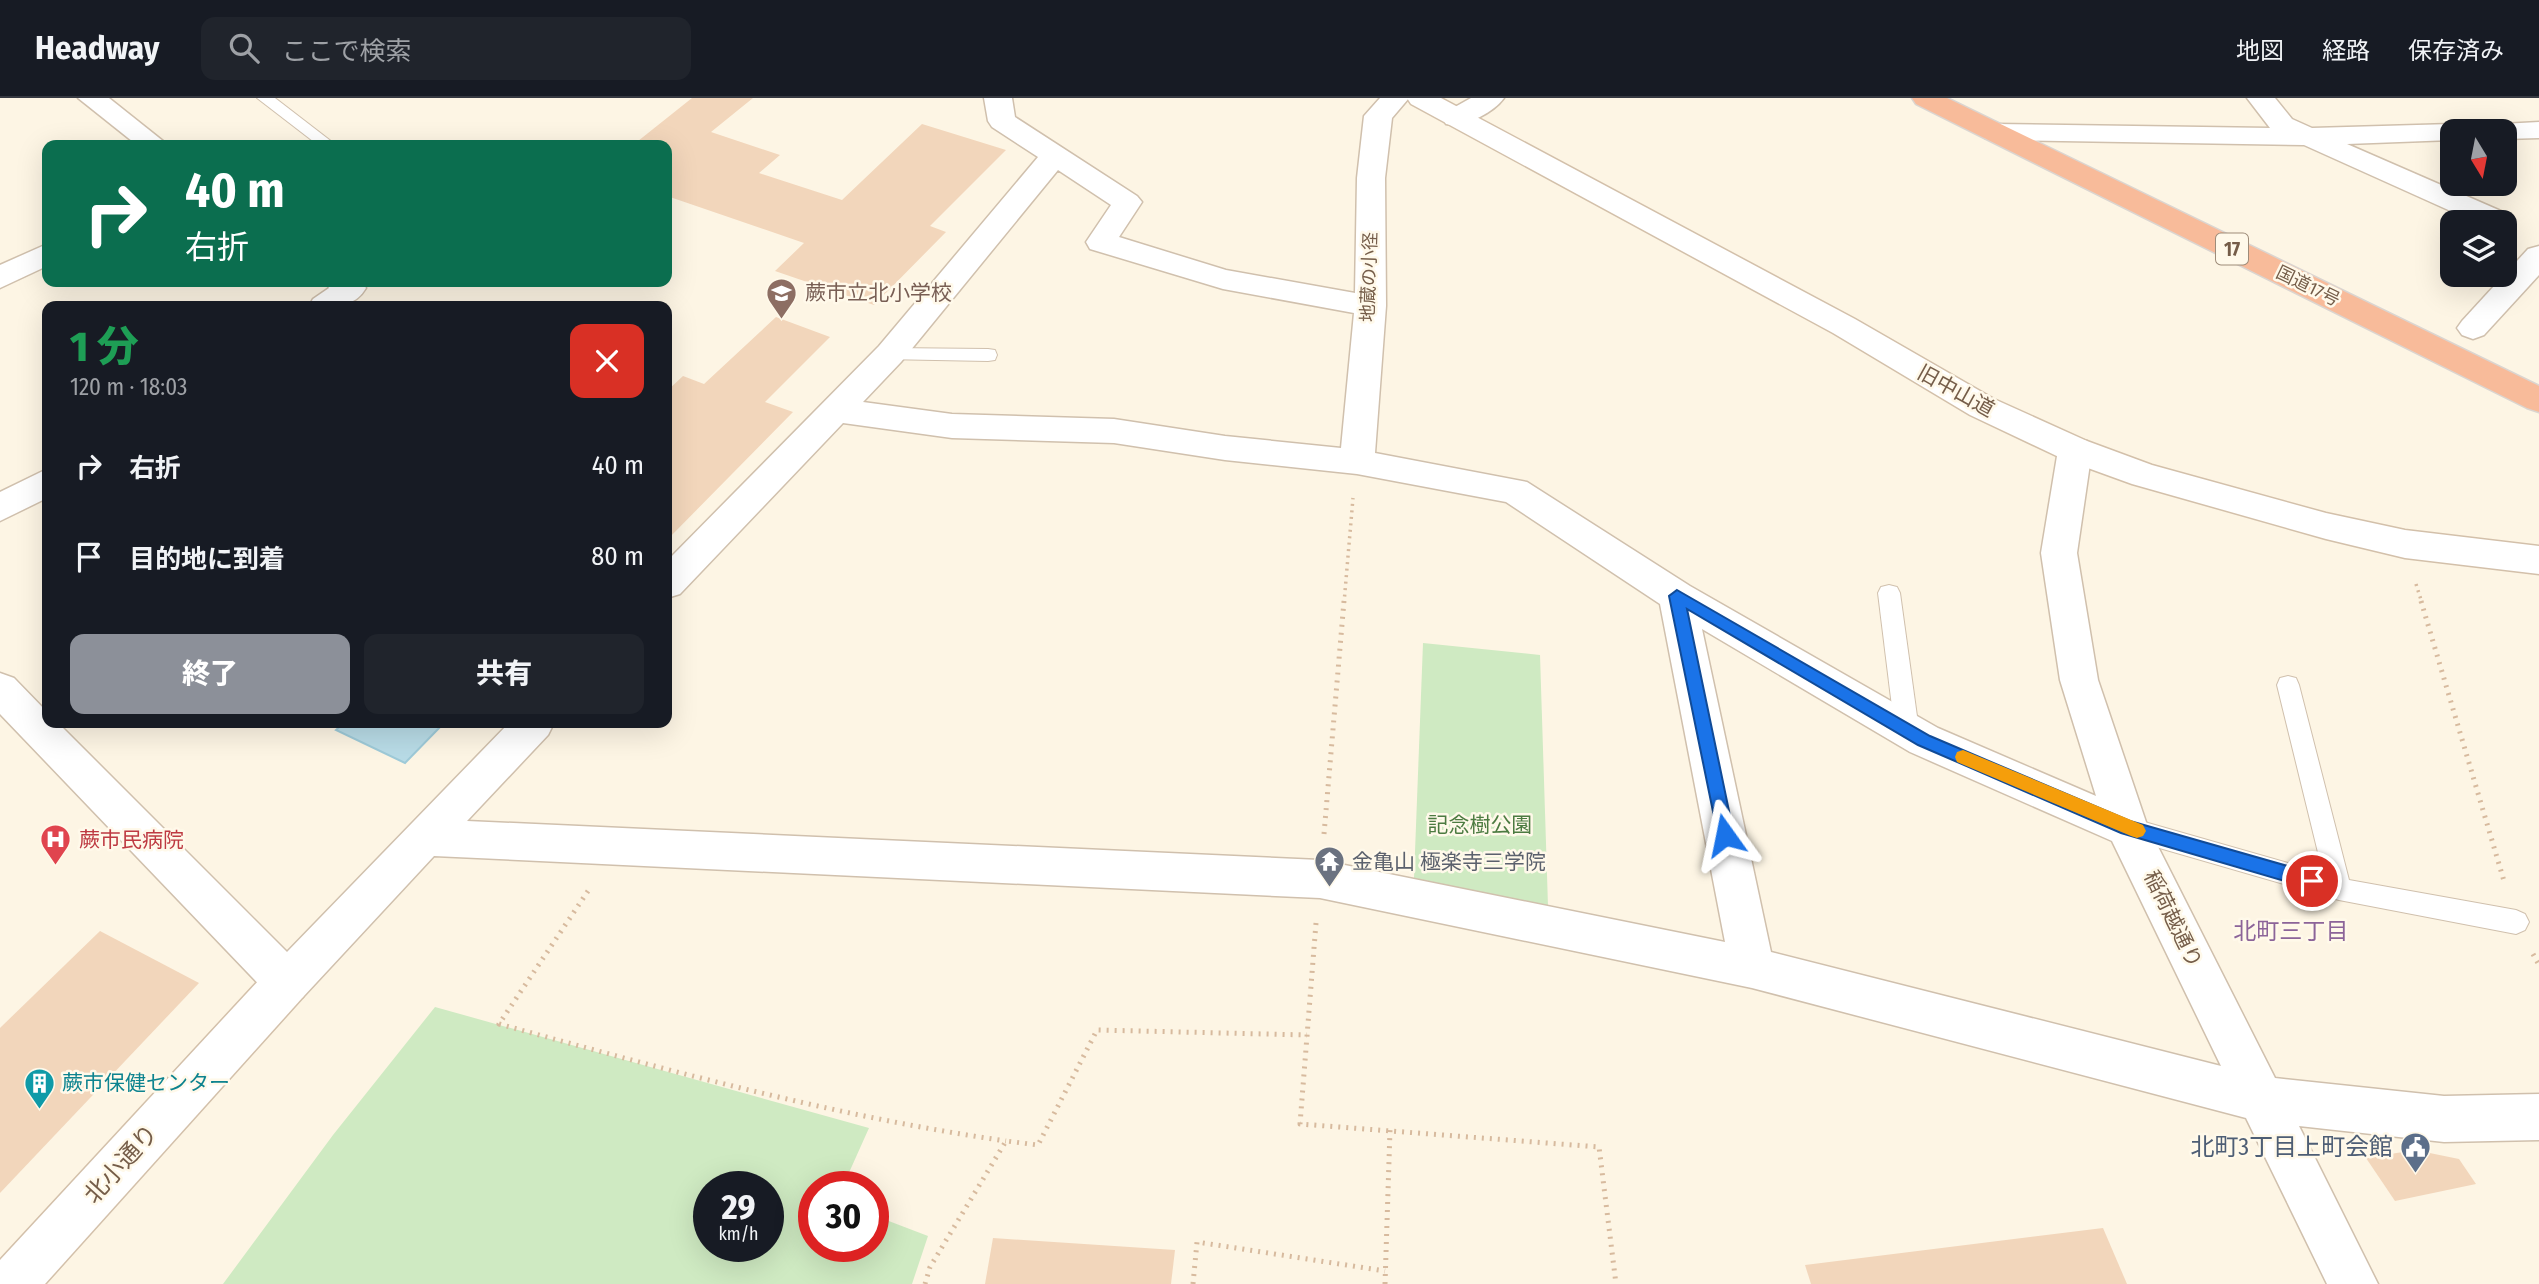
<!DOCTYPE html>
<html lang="ja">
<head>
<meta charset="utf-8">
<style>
  :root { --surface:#171b24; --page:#20242c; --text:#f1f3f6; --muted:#9ea1a6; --line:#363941; --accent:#8c9099 }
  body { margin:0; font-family:"Fira Sans Condensed","Noto Sans JP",sans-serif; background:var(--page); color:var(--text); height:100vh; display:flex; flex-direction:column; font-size:26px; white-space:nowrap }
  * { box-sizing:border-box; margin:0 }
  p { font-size:23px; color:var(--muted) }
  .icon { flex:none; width:38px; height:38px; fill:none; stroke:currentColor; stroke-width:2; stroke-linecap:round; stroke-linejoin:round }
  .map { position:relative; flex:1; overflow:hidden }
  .side { position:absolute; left:42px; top:203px; width:630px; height:427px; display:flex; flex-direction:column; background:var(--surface); border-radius:14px; box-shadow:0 7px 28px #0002 }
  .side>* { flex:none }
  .banner { position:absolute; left:42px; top:42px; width:630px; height:147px; border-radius:14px; box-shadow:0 7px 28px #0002; background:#0b6e4f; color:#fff; overflow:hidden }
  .needle { width:46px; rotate:170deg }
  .fabs { position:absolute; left:2440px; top:21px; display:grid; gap:14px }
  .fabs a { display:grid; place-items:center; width:77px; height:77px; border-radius:14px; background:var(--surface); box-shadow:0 7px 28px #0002; font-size:35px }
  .speed { position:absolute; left:693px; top:1073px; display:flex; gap:14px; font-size:35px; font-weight:700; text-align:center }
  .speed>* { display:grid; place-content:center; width:91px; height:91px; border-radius:50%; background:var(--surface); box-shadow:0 7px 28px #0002; line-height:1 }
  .speed small { font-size:18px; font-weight:400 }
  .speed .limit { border:10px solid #d22; background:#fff; color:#111 }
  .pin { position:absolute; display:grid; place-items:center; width:60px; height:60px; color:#fff; margin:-30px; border:4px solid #fff; border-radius:50%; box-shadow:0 2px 7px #0007 }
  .me { position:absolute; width:77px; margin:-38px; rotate:348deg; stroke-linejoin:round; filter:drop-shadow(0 0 5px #0008) }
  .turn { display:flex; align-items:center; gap:24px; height:147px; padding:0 28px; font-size:32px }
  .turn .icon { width:91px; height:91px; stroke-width:2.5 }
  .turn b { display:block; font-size:49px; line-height:60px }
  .round { display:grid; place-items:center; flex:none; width:74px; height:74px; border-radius:14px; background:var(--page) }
  .summary { display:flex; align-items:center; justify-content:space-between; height:119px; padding:0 28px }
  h1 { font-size:42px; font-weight:800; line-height:52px; color:#1e9e55 }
  .primary-button { display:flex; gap:14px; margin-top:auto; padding:14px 28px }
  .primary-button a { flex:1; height:80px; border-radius:14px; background:var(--accent); color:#fff; font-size:28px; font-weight:800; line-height:80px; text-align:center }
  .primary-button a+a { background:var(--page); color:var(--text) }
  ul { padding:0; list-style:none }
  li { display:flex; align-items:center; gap:21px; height:91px; padding:0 28px }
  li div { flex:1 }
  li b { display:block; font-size:26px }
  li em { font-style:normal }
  header { display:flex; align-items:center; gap:42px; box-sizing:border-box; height:98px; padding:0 35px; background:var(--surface); border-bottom:2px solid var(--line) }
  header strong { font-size:33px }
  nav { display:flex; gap:38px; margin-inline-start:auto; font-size:24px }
  .search { width:490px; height:63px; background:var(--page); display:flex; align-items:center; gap:18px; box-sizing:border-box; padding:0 24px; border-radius:14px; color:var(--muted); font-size:26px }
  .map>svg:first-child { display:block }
  .green { fill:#cfeac2; fill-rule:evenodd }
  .water { fill:#b8dbe6; stroke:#9ecad8; stroke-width:2 }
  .building { fill:#f2d6bb }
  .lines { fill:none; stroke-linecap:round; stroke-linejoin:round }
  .lane-casing { stroke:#d0c0ad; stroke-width:2 }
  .street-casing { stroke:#d0c0ad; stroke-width:3 }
  .secondary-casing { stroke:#d3c0aa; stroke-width:3 }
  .highway-casing { stroke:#dbd5d0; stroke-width:3 }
  .path-far1 { stroke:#d7ba9e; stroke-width:3.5; stroke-dasharray:2 4.5; stroke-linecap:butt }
  .path { stroke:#d7ba9e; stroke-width:5; stroke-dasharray:2 6; stroke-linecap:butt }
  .lane { fill:#fff; fill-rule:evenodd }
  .street { fill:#fff; fill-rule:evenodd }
  .secondary { fill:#fff; fill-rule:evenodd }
  .highway { fill:#f8bb9a; fill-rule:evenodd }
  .route { fill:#1a73e8; stroke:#114b97; stroke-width:2 }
  .slow { fill:#f59e0b }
  .labels { text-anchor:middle; stroke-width:5; stroke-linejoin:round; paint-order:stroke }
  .far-street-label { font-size:18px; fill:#755d49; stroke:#fff9ea }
  .shield { fill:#fff9ea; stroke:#9e8c79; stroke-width:2 }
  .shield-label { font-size:19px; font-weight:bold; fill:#755d49 }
  .education-label { font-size:21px; fill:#785e54; stroke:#fff9ea; text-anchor:start }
  .street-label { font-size:21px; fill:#755d49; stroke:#fff9ea }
  .park-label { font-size:21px; fill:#4c7b41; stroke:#fff9ea }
  .health-label { font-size:21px; fill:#be3a42; stroke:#fff9ea; text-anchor:start }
  .worship-label { font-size:21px; fill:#5b616d; stroke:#fff9ea; text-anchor:start }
  .culture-label { font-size:21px; fill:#0d838f; stroke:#fff9ea; text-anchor:start }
  .neighbourhood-label { font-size:23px; fill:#8c6499; stroke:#fff9ea }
  .near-service-label { font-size:24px; fill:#4e5e75; stroke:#fff9ea; text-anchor:end }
  .near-street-label { font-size:24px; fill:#755d49; stroke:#fff9ea }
</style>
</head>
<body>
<header>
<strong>Headway</strong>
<div class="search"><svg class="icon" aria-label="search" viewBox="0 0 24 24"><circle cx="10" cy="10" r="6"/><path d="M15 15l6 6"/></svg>ここで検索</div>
<nav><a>地図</a><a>経路</a><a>保存済み</a></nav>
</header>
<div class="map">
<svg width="2539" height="1186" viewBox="0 0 2539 1186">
  <rect width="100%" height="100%" fill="#fdf5e4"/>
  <g class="green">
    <polygon points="1423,545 1540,557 1548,808 1414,780"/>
    <path d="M435 909 869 1030 843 1088H814V1148H873V1117L928 1138 912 1186H223L333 1037ZM709 1088H768V1148H709Z"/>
  </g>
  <polygon class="water" points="344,625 444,625 405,665 336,632"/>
  <g class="building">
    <polygon points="692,0 753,0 711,34 780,57 759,75 842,102 922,26 1006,52 930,128 946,134 874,207 775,173 804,145 667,98 667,47 633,47"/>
    <polygon points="776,219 830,239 765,304 793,314 667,442 667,293 683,278 704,286"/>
    <polygon points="100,833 199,885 0,1095 0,930"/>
    <polygon points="2415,1052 2459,1061 2476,1086 2395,1103 2366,1060"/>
    <polygon points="2103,1130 2127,1186 1811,1186 1805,1167"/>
    <polygon points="993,1140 1175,1152 1171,1186 985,1186"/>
  </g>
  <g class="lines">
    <defs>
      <g id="lane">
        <polygon points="257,0 275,0 336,47 318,47"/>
        <polygon points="890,250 988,251 995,252 997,257 995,262 988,263 883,261 881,256 883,251"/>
        <polygon points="1889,487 1897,489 1900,495 1919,633 1915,640 1907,643 1899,640 1895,633 1878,495 1881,489"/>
        <polygon points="2288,578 2296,580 2299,587 2349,782 2516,812 2525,816 2529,824 2525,832 2516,836 2339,802 2118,738 2115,730 2118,722 2127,719 2323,775 2277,587 2280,580"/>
      </g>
      <g id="street">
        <polygon points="78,0 109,0 168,47 137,47"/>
        <path d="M984 0H1012L1015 19 1137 98 1142 104 1119 139 1226 172 1355 195 1357 80 1364 18 1380 0H1409L1392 20 1385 80 1386 208 1375 355 1527 384 1690 488 1938 630 2096 698 2060 582 2041 455 2058 352 2063 343 2075 340 2087 343 2092 352 2077 455 2098 582 2147 727 2275 980 2444 998 2539 996V1042L2444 1044 2299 1028 2378 1186H2327L2246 1020 1752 890 1320 800 434 758 303 899 287 905 271 899 0 616V575L14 580 47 614V625H58L287 854 509 625H554L548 637 467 723 1320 762 1725 844 1660 506 1506 404 1357 376 1225 362 1114 345 952 340 843 325 680 496 667 500V463L879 248 1038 59 992 29 988 23ZM1058 72 1111 107 1086 144 1090 151 1223 191 1354 215 1341 350 1225 338 1114 321 952 316 863 304 901 264ZM1702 531 1910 654 2112 743 2221 968 1771 854Z"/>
        <path d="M1471 0H1504C1493 15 1464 30 1446 26L1442 20 1446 14Z"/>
        <polygon points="2247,0 2275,0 2292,21 2312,30 2452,26 2462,28 2465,33 2452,33 2452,42 2347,46 2510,117 2515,124 2510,131 2504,132 2504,124 2475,124 2304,47 1995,42 1985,40 1981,34 1985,28 1995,26 2270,30"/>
        <polygon points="2539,24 2539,40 2504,41 2504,33 2479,33 2483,27"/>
        <polygon points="47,146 47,168 0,190 0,167"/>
        <polygon points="2539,148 2539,177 2484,237 2473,241 2462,237 2457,230 2462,223 2528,151"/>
        <path d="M326 184H362L366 190C353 212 331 208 309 208L313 201 329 190Z"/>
        <polygon points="47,371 47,400 0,423 0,394"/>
      </g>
      <g id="secondary">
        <polygon points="1407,0 1441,0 1855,221 1994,301 2087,343 2152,367 2326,415 2405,432 2539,448 2539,476 2405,460 2326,441 2132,386 2063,361 1970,317 1833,235 1411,6"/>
        <polygon points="287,863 303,869 309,884 303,899 45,1186 0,1186 0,1162 271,869"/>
      </g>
      <polygon id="highway" points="1912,0 1947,0 2539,288 2539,314 2527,310 1916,6"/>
    </defs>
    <use href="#lane" class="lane-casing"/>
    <use href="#street" class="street-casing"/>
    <use href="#secondary" class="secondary-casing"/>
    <use href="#highway" class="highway-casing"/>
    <g class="path-far1">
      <polyline points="2416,486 2422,505"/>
      <polyline points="1344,505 1353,400"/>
    </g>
    <g class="path">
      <polyline points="2421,503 2504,783"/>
      <polyline points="1324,736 1344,503"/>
      <path d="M588 793 499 926C667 972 833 1018 1006 1043"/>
      <polyline points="1316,825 1300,1026 1599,1049 1616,1186"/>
      <polyline points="2533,856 2539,867"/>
      <polyline points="925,1186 930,1169 1006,1043 1038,1047 1097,932 1307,937"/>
      <polyline points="1193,1186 1197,1144 1385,1173"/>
      <polyline points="1385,1186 1390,1032"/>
    </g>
    <use href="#lane" class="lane"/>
    <use href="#street" class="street"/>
    <use href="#secondary" class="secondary"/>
    <use href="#highway" class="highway"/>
  </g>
  <polygon class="route" points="1677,492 1930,638 2130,723 2312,775 2319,778 2321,783 2319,789 2312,791 2121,735 1918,647 1687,511 1734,737 1731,743 1725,745 1719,743 1669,498"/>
  <polygon class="slow" points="1963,652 2143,727 2146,733 2143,738 2137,740 2131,738 1957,664 1955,659 1957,654"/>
  <defs>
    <symbol id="school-pin" viewBox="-11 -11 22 30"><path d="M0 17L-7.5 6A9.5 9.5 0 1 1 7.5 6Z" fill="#8d6e63" stroke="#fff9ea"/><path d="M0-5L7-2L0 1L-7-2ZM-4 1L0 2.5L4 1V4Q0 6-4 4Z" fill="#fff"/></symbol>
    <symbol id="hospital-pin" viewBox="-11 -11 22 30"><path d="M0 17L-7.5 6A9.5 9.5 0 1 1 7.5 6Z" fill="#e0444e" stroke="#fff9ea"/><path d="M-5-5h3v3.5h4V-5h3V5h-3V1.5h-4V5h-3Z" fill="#fff"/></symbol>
    <symbol id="temple-pin" viewBox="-11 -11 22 30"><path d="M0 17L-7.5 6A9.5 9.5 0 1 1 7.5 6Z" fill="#6b7280" stroke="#fff9ea"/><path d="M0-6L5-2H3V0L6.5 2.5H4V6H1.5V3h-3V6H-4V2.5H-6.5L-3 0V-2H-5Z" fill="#fff"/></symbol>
    <symbol id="building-pin" viewBox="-11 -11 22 30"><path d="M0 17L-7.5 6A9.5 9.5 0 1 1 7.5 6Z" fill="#0f9aa8" stroke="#fff9ea"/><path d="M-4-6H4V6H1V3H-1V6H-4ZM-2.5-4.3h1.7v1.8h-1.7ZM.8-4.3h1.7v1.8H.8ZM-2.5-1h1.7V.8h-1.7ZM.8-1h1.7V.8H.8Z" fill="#fff"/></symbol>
    <symbol id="civic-pin" viewBox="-11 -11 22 30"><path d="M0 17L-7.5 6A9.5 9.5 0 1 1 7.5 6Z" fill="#5c6f8a" stroke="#fff9ea"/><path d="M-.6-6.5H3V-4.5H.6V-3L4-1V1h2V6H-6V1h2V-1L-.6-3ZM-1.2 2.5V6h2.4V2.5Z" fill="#fff"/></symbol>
  </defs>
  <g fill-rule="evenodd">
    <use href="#school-pin" x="764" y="178" width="35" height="47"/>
    <use href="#hospital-pin" x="38" y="724" width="35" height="47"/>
    <use href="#temple-pin" x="1312" y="746" width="35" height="47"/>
    <use href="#building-pin" x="22" y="968" width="35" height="47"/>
    <use href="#civic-pin" x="2398" y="1032" width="35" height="47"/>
  </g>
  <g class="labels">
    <g class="far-street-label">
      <text transform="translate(1369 179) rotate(-88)" y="6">地蔵の小径</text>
      <text transform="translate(2308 188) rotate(26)" y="6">国道17号</text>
    </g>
    <rect class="shield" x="2216" y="135.5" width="32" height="31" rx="5"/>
    <g class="shield-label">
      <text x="2232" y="158">17</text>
    </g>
    <g class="education-label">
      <text x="805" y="202">蕨市立北小学校</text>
    </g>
    <g class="street-label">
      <text transform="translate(1956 293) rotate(29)" y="7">旧中山道</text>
      <text transform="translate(2173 821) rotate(64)" y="7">稲荷越通り</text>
    </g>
    <g class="park-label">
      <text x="1480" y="734">記念樹公園</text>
    </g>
    <g class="health-label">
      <text x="79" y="749">蕨市民病院</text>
    </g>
    <g class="worship-label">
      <text x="1352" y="771">金亀山 極楽寺三学院</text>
    </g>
    <g class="culture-label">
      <text x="62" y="992">蕨市保健センター</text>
    </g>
    <g class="neighbourhood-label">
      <text x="2291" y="841">北町三丁目</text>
    </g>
    <g class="near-service-label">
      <text x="2393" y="1057">北町3丁目上町会館</text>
    </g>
    <g class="near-street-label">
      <text transform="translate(121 1066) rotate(-48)" y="8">北小通り</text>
    </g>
  </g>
</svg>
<div class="fabs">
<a><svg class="needle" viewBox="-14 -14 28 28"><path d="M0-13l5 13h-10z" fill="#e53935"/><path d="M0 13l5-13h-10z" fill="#9ea1a6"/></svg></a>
<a><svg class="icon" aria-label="layers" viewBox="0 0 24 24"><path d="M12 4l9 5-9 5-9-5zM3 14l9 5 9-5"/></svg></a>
</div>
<div class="speed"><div>29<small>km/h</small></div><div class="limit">30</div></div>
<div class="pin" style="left:2312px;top:783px;background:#d93025"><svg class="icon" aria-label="arrive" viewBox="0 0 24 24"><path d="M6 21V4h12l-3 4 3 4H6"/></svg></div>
<svg class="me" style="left:1725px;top:737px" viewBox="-20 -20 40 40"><path d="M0-17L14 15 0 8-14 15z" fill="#1a73e8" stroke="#fff" stroke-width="4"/></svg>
<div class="banner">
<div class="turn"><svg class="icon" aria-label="right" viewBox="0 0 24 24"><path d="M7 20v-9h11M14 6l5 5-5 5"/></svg><div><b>40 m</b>右折</div></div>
</div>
<section class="side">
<div class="summary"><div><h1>1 分</h1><p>120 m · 18:03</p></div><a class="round" style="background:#d93025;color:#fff"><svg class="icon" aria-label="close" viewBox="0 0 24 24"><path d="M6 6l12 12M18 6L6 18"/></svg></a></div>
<ul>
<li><svg class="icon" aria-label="right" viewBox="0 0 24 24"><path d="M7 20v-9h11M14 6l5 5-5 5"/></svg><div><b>右折</b></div><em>40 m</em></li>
<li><svg class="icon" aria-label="arrive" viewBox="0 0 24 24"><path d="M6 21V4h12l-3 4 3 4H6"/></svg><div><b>目的地に到着</b></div><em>80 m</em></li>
</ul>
<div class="primary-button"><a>終了</a><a>共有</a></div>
</section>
</div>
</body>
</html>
